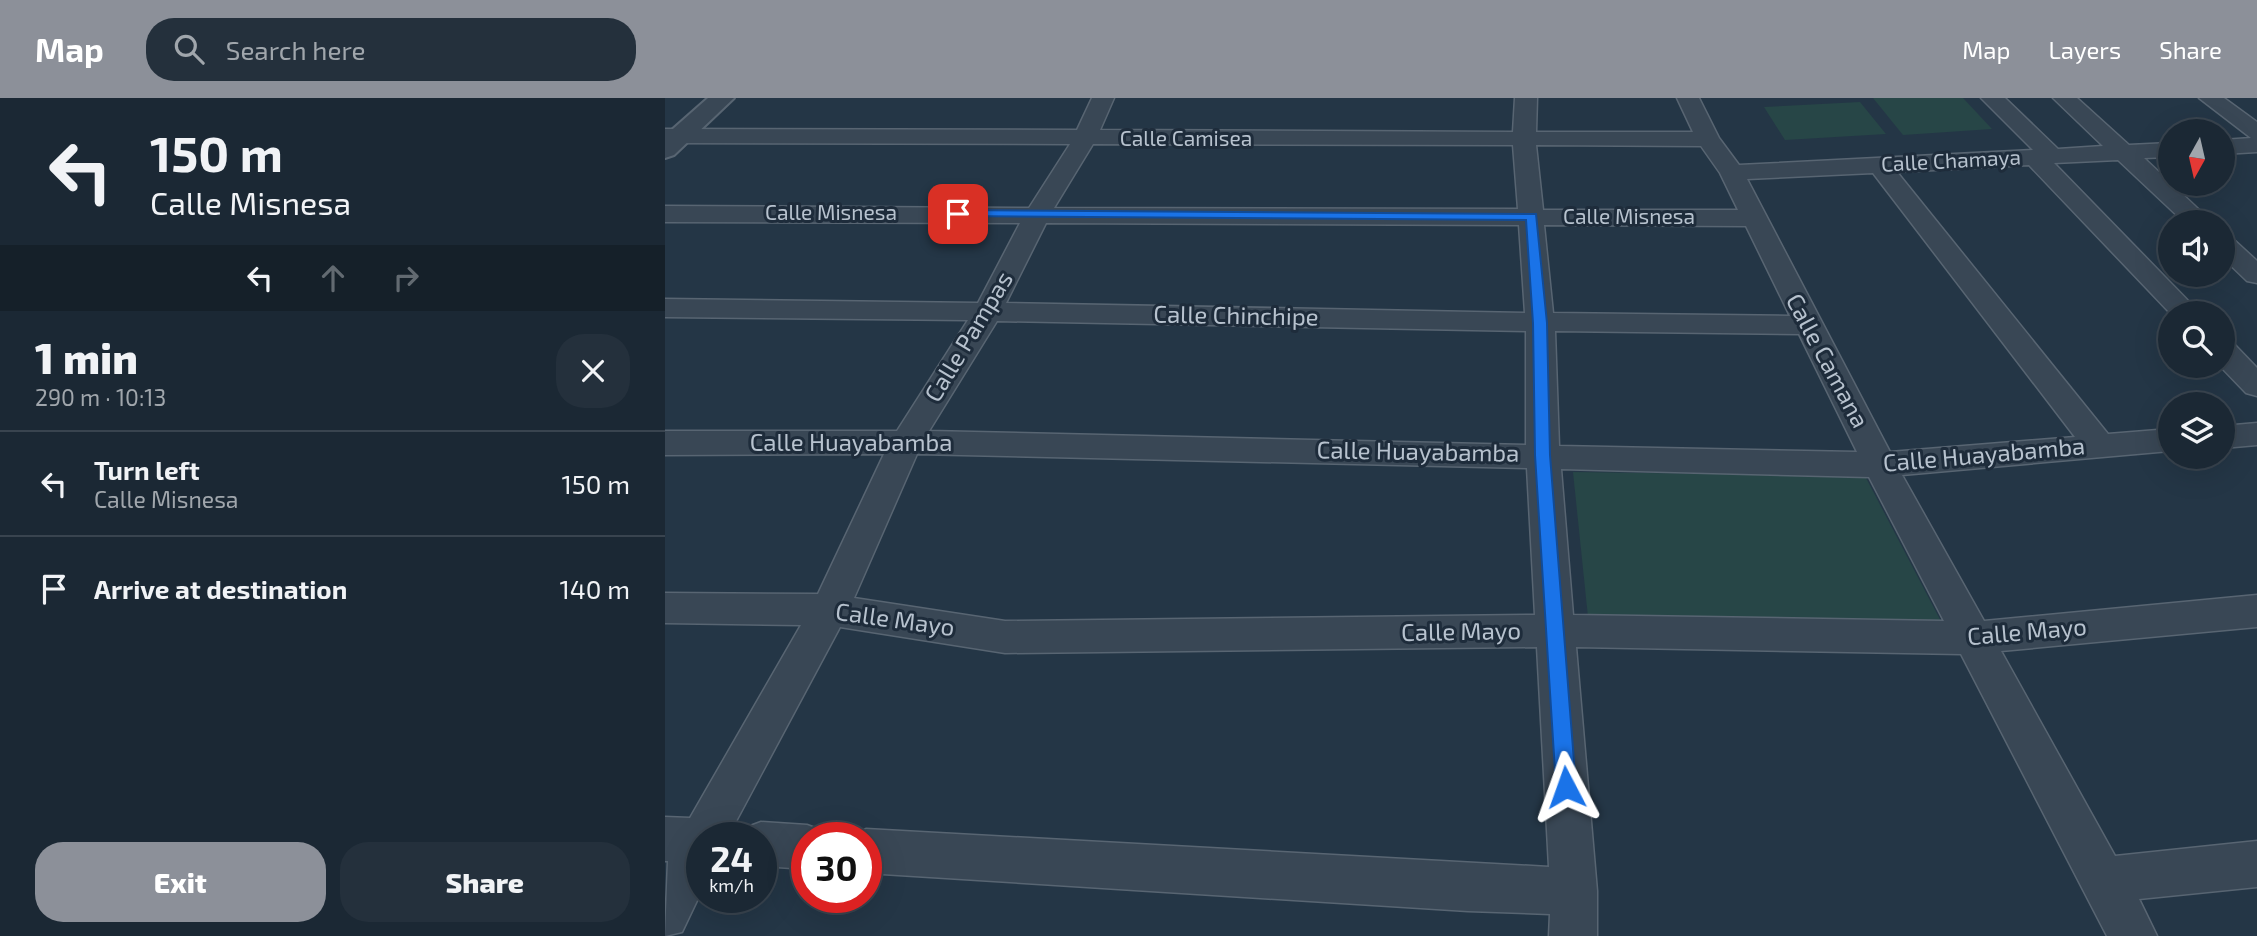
<!DOCTYPE html>
<html lang="en">
<head>
<meta charset="utf-8">
<style>
  :root { --surface:#1b2834; --page:#24303c; --text:#f1f3f6; --muted:#a0a6ac; --line:#39444f; --accent:#8c9099 }
  body { margin:0; font-family:"Exo 2",sans-serif; background:var(--page); color:var(--text); height:100vh; display:flex; flex-direction:column; font-size:26px; white-space:nowrap }
  * { box-sizing:border-box; margin:0 }
  p { font-size:23px; color:var(--muted) }
  .icon { flex:none; width:38px; height:38px; fill:none; stroke:currentColor; stroke-width:2; stroke-linecap:round; stroke-linejoin:round }
  .map { position:relative; flex:1; overflow:hidden }
  .drawer { display:flex; flex-direction:column; background:var(--surface); width:665px }
  .drawer>* { flex:none }
  .banner { background:#1b2834; color:var(--text); overflow:hidden }
  .needle { width:46px; rotate:188deg }
  .fabs { position:absolute; left:1493px; top:21px; display:grid; gap:14px }
  .fabs a { display:grid; place-items:center; width:77px; height:77px; border-radius:50%; background:var(--surface); box-shadow:0 7px 28px #0002,0 0 0 2px var(--line); font-size:35px }
  .speed { position:absolute; left:21px; top:724px; display:flex; gap:14px; font-size:35px; font-weight:700; text-align:center }
  .speed>* { display:grid; place-content:center; width:91px; height:91px; border-radius:50%; background:var(--surface); box-shadow:0 7px 28px #0002,0 0 0 2px var(--line); line-height:1 }
  .speed small { font-size:18px; font-weight:400 }
  .speed .limit { border:10px solid #d22; background:#fff; color:#111 }
  .pin { position:absolute; display:grid; place-items:center; width:60px; height:60px; color:#fff; margin:-30px; border-radius:14px; box-shadow:0 4px 10px #0006 }
  .me { position:absolute; width:77px; margin:-38px; rotate:356deg; stroke-linejoin:round; filter:drop-shadow(0 0 5px #0008) }
  .turn { display:flex; align-items:center; gap:24px; height:147px; padding:0 35px; font-size:32px }
  .turn .icon { width:91px; height:91px; stroke-width:2.5 }
  .turn b { display:block; font-size:49px; line-height:60px }
  .lanes { display:flex; align-items:center; height:66px; padding:0 35px; background:#0003; justify-content:center; gap:35px; direction:ltr }
  .lanes .off { opacity:.35 }
  .round { display:grid; place-items:center; flex:none; width:74px; height:74px; border-radius:28px; background:var(--page) }
  .headline { display:flex; align-items:center; justify-content:space-between; height:119px; padding:0 35px }
  h1 { font-size:42px; font-weight:800; line-height:52px }
  .button { display:flex; gap:14px; margin-top:auto; padding:14px 35px }
  .button a { flex:1; height:80px; border-radius:28px; background:var(--accent); color:#fff; font-size:28px; font-weight:800; line-height:80px; text-align:center }
  .button a+a { background:var(--page); color:var(--text) }
  ul { padding:0; list-style:none }
  li { display:flex; align-items:center; gap:21px; height:105px; padding:0 35px; border-top:2px solid var(--line) }
  li div { flex:1 }
  li b { display:block; font-size:26px }
  li em { font-style:normal }
  header { display:flex; align-items:center; gap:42px; box-sizing:border-box; height:98px; padding:0 35px; background:var(--accent); color:#fff }
  header strong { font-size:33px }
  nav { display:flex; gap:38px; margin-inline-start:auto; font-size:24px }
  .search { width:490px; height:63px; background:var(--page); display:flex; align-items:center; gap:18px; box-sizing:border-box; padding:0 24px; border-radius:28px; color:var(--muted); font-size:26px }
  main { display:flex; flex:1; min-height:0 }
  .map>svg:first-child { display:block }
  .green { fill:#274647 }
  .lines { fill:none; stroke-linecap:round; stroke-linejoin:round }
  .minor-casing { stroke:#586572; stroke-width:3 }
  .tertiary-casing { stroke:#586572; stroke-width:4 }
  .minor { fill:#394755; fill-rule:evenodd }
  .tertiary { fill:#394755; fill-rule:evenodd }
  .route { fill:#1a73e8; stroke:#114b97; stroke-width:2 }
  .labels { text-anchor:middle; stroke-width:6; stroke-linejoin:round; paint-order:stroke }
  .far-street-label { font-size:21px; fill:#b7c2ce; stroke:#1e2c3b }
  .street-label { font-size:24px; fill:#b7c2ce; stroke:#1e2c3b }
</style>
</head>
<body>
<header>
<strong>Map</strong>
<div class="search"><svg class="icon" aria-label="search" viewBox="0 0 24 24"><circle cx="10" cy="10" r="6"/><path d="M15 15l6 6"/></svg>Search here</div>
<nav><a>Map</a><a>Layers</a><a>Share</a></nav>
</header>
<main>
<section class="drawer">
<div class="banner">
<div class="turn"><svg class="icon" aria-label="left" viewBox="0 0 24 24"><path d="M17 20v-9H6M10 6l-5 5 5 5"/></svg><div><b>150 m</b>Calle Misnesa</div></div>
<div class="lanes"><svg class="icon" aria-label="left" viewBox="0 0 24 24"><path d="M17 20v-9H6M10 6l-5 5 5 5"/></svg><svg class="icon off" aria-label="ahead" viewBox="0 0 24 24"><path d="M12 20V5M6 11l6-6 6 6"/></svg><svg class="icon off" aria-label="right" viewBox="0 0 24 24"><path d="M7 20v-9h11M14 6l5 5-5 5"/></svg></div>
</div>
<div class="headline"><div><h1>1 min</h1><p>290 m · 10:13</p></div><a class="round"><svg class="icon" aria-label="close" viewBox="0 0 24 24"><path d="M6 6l12 12M18 6L6 18"/></svg></a></div>
<ul>
<li><svg class="icon" aria-label="left" viewBox="0 0 24 24"><path d="M17 20v-9H6M10 6l-5 5 5 5"/></svg><div><b>Turn left</b><p>Calle Misnesa</p></div><em>150 m</em></li>
<li><svg class="icon" aria-label="arrive" viewBox="0 0 24 24"><path d="M6 21V4h12l-3 4 3 4H6"/></svg><div><b>Arrive at destination</b></div><em>140 m</em></li>
</ul>
<div class="button"><a>Exit</a><a>Share</a></div>
</section>
<div class="map">
<svg width="1592" height="838" viewBox="0 0 1592 838">
  <rect width="100%" height="100%" fill="#243646"/>
  <g class="green">
    <polygon points="1208,0 1298,0 1327,31 1238,37"/>
    <polygon points="1195,4 1221,36 1120,42 1099,9"/>
    <polygon points="908,374 1200,378 1280,531 923,519"/>
  </g>
  <g class="lines">
    <defs>
      <g id="minor">
        <path d="M427 0H449L435 32 848 34 850 0H872L871 34H1028L1012 0H1034L1054 40 1074 67 1368 52 1316 0H1340L1393 51 1438 48 1388 0H1412L1464 47 1505 45V59L1479 60 1547 124H1519L1453 62 1389 65 1535 215H1505L1364 67 1232 74 1443 336 1505 331V353L1237 377 1319 523 1592 497V529L1336 553 1450 758 1592 743V789L1474 801 1492 838H1442L1296 556 911 549 932 793V838H884L885 816 803 813 201 775V740H184L201 731 884 769 872 549 340 555 175 529 62 740H37V792L17 834 0 838 3 763H0V719L25 720 136 527 0 525V495L153 496 219 356 0 357V333H232L303 222 0 219V201L313 205 355 125 0 124V108L364 110 405 46 0 45V31L412 32ZM428 46 848 47 853 111 389 110ZM871 47 1036 48 1055 75 1073 112H878ZM1208 75 1410 339 1225 354 1082 81ZM381 125 854 127 860 215 341 205ZM879 127 1081 128 1125 218 888 215ZM332 223 861 233V347L264 333ZM890 233 1134 236 1192 354 894 348ZM252 356 862 370 870 517 340 523 189 500ZM896 371 1204 379 1279 523 908 517Z"/>
        <polygon points="1534,0 1559,0 1592,24 1592,54 1558,56 1558,42 1586,40"/>
        <polygon points="1558,138 1567,140 1592,163 1592,185 1582,183 1558,160"/>
        <polygon points="1558,243 1569,246 1592,270 1592,298 1581,295 1555,268"/>
        <polygon points="1592,325 1592,347 1558,350 1558,328"/>
        <polygon points="96,724 142,727 158,733 161,740 142,740 142,771 96,768 96,740 76,740 80,730"/>
      </g>
      <polygon id="tertiary" points="43,0 69,0 9,57 0,60 0,38"/>
    </defs>
    <use href="#minor" class="minor-casing"/>
    <use href="#tertiary" class="tertiary-casing"/>
    <use href="#minor" class="minor"/>
    <use href="#tertiary" class="tertiary"/>
  </g>
  <polygon class="route" points="293,112 871,116 882,225 885,357 911,689 908,696 901,698 894,696 891,689 870,357 868,225 861,122 289,118 287,116"/>
  <g class="labels">
    <g class="far-street-label">
      <text x="521" y="48">Calle Camisea</text>
      <text transform="translate(1286 63) rotate(-3)" y="7">Calle Chamaya</text>
      <text x="166" y="122">Calle Misnesa</text>
      <text x="964" y="126">Calle Misnesa</text>
    </g>
    <g class="street-label">
      <text transform="translate(571 218) rotate(1)" y="8">Calle Chinchipe</text>
      <text transform="translate(304 239) rotate(-59)" y="8">Calle Pampas</text>
      <text transform="translate(1162 263) rotate(62)" y="8">Calle Camana</text>
      <text x="186" y="353">Calle Huayabamba</text>
      <text transform="translate(753 354) rotate(1)" y="8">Calle Huayabamba</text>
      <text transform="translate(1319 357) rotate(-5)" y="8">Calle Huayabamba</text>
      <text transform="translate(230 522) rotate(8)" y="8">Calle Mayo</text>
      <text transform="translate(796 534) rotate(-1)" y="8">Calle Mayo</text>
      <text transform="translate(1362 534) rotate(-5)" y="8">Calle Mayo</text>
    </g>
  </g>
</svg>
<div class="fabs">
<a><svg class="needle" viewBox="-14 -14 28 28"><path d="M0-13l5 13h-10z" fill="#e53935"/><path d="M0 13l5-13h-10z" fill="#a0a6ac"/></svg></a>
<a><svg class="icon" aria-label="sound" viewBox="0 0 24 24"><path d="M4 9h4l5-4v14l-5-4H4zM17 9q2 3 0 6"/></svg></a>
<a><svg class="icon" aria-label="search" viewBox="0 0 24 24"><circle cx="10" cy="10" r="6"/><path d="M15 15l6 6"/></svg></a>
<a><svg class="icon" aria-label="layers" viewBox="0 0 24 24"><path d="M12 4l9 5-9 5-9-5zM3 14l9 5 9-5"/></svg></a>
</div>
<div class="speed"><div>24<small>km/h</small></div><div class="limit">30</div></div>
<div class="pin" style="left:293px;top:116px;background:#d93025"><svg class="icon" aria-label="arrive" viewBox="0 0 24 24"><path d="M6 21V4h12l-3 4 3 4H6"/></svg></div>
<svg class="me" style="left:901px;top:689px" viewBox="-20 -20 40 40"><path d="M0-17L14 15 0 8-14 15z" fill="#1a73e8" stroke="#fff" stroke-width="4"/></svg>
</div>
</main>
</body>
</html>
